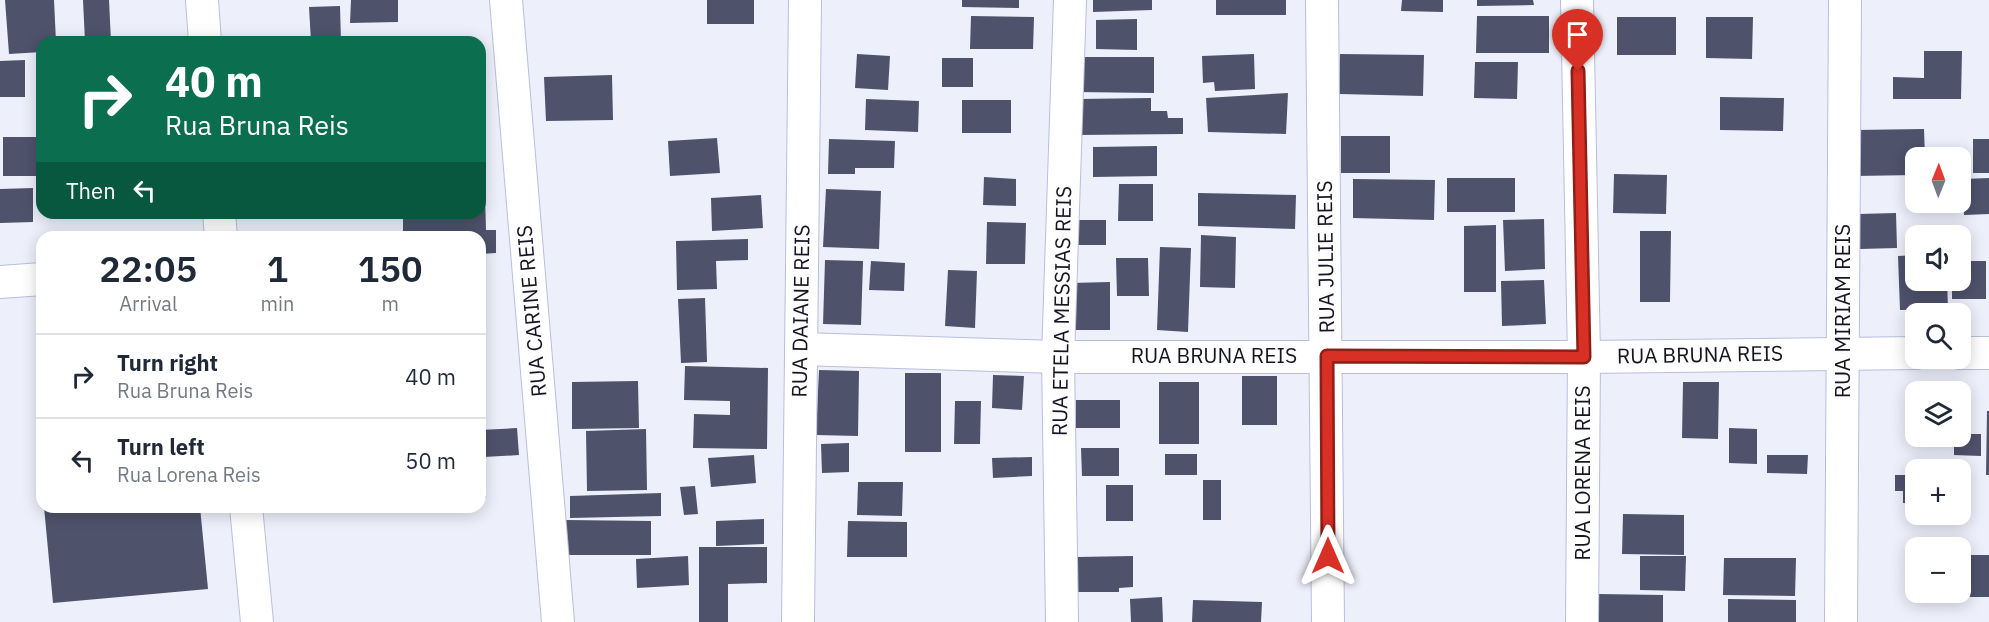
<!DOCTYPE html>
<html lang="en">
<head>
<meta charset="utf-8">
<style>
  :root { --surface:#fff; --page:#f6f6f7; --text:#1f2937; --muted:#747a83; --line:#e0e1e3 }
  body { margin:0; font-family:"IBM Plex Sans",sans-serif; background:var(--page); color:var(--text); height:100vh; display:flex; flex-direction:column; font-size:22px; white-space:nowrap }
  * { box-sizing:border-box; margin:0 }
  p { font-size:20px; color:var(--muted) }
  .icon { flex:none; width:33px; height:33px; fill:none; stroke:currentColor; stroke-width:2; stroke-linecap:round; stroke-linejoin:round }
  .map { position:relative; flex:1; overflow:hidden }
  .panel { position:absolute; left:36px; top:231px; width:450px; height:282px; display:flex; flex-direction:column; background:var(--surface); border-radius:18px; box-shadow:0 3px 15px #0003 }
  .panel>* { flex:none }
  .guide { position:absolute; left:36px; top:36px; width:450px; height:183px; border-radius:18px; box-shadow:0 3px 15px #0003; background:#0b6e4f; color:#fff; overflow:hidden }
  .needle { width:39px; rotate:1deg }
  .controls { position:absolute; left:1905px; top:147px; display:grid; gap:12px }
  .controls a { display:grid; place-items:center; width:66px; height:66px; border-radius:12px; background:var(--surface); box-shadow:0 3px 15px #0003; font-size:30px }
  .pin { position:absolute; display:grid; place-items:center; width:51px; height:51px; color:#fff; margin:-62px -26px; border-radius:50% 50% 50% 0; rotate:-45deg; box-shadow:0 0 6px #0007 }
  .pin .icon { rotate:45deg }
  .me { position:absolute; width:66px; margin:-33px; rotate:0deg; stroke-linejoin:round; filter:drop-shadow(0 0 4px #0008) }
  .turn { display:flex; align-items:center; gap:21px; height:126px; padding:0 30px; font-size:27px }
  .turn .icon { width:78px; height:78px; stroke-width:2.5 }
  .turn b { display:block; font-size:42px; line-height:51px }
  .then { display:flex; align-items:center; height:57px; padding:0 30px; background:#0003; gap:12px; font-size:22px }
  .eta { display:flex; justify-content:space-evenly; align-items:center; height:102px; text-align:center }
  .eta b { font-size:36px; font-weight:600; line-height:42px }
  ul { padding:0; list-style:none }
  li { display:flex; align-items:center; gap:18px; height:84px; padding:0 30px; border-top:2px solid var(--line) }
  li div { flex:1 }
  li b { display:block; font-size:22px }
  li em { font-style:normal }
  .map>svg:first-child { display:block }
  .building { fill:#4e526b }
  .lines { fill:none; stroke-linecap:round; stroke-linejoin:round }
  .street-casing { stroke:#babedc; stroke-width:34 }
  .street { stroke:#fff; stroke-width:32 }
  .route-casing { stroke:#8d1f18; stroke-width:15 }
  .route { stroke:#d93025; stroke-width:10 }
  .labels { text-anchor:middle; stroke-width:6; stroke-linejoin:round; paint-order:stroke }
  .street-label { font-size:21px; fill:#141520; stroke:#fdfdfd }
</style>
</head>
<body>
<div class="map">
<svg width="1989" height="622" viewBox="0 0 1989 622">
  <rect width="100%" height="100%" fill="#edeffb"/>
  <g class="building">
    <polygon points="5,0 54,0 56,42 42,42 42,52 9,54"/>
    <polygon points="83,0 109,0 111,42 85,42"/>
    <polygon points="351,0 398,0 398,22 350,23"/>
    <rect x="707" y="0" width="47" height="24"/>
    <polygon points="962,0 1019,0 1019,8 962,7"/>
    <polygon points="1093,0 1152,0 1152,10 1093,12"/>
    <rect x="1216" y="0" width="70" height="15"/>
    <polygon points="1402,0 1443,0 1443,12 1401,11"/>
    <polygon points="1477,0 1533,0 1534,5 1477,6"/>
    <polygon points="340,6 341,42 311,42 309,7"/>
    <polygon points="971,16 1034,17 1033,49 970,49"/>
    <polygon points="1477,16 1549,16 1549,53 1476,53"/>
    <rect x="1617" y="17" width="59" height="38"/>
    <polygon points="1706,17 1753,17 1752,59 1706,58"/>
    <polygon points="1137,19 1137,50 1096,49 1096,20"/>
    <polygon points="1924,51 1962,51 1961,99 1893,99 1893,77 1924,78"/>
    <polygon points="857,54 890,56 888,90 855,88"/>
    <polygon points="1254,54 1255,89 1215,91 1214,82 1203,83 1202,56"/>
    <polygon points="1340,54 1424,55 1423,96 1339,94"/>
    <polygon points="1076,57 1154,57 1154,93 1076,92"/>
    <rect x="942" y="58" width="31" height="29"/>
    <polygon points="25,60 25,97 0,97 0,61"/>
    <polygon points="1475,62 1518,62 1517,99 1474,98"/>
    <polygon points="612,75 613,120 546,121 544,77"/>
    <polygon points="1288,93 1286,134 1208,132 1206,98"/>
    <polygon points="1720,97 1784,98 1783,131 1720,130"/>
    <polygon points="1151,98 1151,111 1167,111 1168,118 1183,118 1183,134 1078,135 1078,99"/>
    <polygon points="866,99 919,101 918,132 865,130"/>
    <rect x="962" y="100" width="49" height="33"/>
    <polygon points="1924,129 1925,158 1916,158 1916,175 1855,176 1855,130"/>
    <rect x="1341" y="136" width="49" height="37"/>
    <rect x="3" y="137" width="39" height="39"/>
    <polygon points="717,138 720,173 670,176 668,141"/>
    <polygon points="829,139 895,141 894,168 855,168 855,174 828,174"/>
    <rect x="1973" y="139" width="16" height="34"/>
    <polygon points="1157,146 1157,176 1093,177 1093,147"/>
    <polygon points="1614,174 1667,175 1666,214 1613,213"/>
    <polygon points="984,177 1016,179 1016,206 983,205"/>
    <rect x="1447" y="178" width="68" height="34"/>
    <polygon points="1989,178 1989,214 1964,215 1963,179"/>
    <polygon points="1353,179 1435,180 1434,220 1353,218"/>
    <polygon points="1119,184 1153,184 1153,221 1118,221"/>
    <polygon points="33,188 33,222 0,223 0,189"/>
    <polygon points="826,189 881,191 879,249 823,247"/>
    <polygon points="1198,193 1296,195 1295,229 1198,226"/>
    <polygon points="485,194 486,230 496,230 496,253 480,254 480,237 466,237 466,235 403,236 403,213 480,213 480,195"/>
    <polygon points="761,195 763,228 712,231 711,198"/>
    <polygon points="1896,213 1897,248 1860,249 1859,214"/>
    <polygon points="1544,219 1545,269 1505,271 1503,220"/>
    <rect x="1074" y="220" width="32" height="25"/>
    <polygon points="987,222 1026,223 1025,264 986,264"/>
    <polygon points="1496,225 1496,292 1464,292 1464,226"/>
    <polygon points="1640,231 1671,231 1670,302 1640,302"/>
    <polygon points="1201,235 1236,237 1235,288 1200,287"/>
    <polygon points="748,239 748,260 716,261 717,289 677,290 676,241"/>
    <polygon points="1160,247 1191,248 1188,332 1157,330"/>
    <polygon points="1916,255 1916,280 1947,280 1948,309 1900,310 1898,256"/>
    <polygon points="1116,258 1148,258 1149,296 1117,296"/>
    <polygon points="825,260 863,261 861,325 823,324"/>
    <polygon points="871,261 905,263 904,291 869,290"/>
    <polygon points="1960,261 1986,261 1986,299 1952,299 1952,280 1960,280"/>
    <polygon points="948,270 977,271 975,328 945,326"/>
    <polygon points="1544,280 1546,324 1502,326 1501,281"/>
    <polygon points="1110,282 1110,330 1070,330 1070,283"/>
    <polygon points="705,298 707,362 681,363 678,299"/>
    <polygon points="685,366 768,368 767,449 693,448 694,414 730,415 730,401 684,400"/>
    <polygon points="819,370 859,371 858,436 816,435"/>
    <rect x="905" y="373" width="36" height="79"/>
    <polygon points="993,375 1024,376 1022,410 992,408"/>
    <rect x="1242" y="376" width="35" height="49"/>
    <polygon points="638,381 639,428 572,429 572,382"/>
    <rect x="1159" y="382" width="40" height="62"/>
    <polygon points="1683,382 1719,382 1718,439 1682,438"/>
    <rect x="1076" y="400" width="44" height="28"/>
    <polygon points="955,401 981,401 980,444 954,444"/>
    <polygon points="1987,411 1989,411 1989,475 1986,475"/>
    <polygon points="517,428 519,455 484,457 486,498 480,499 480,430"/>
    <polygon points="1729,428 1757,429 1757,464 1729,463"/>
    <polygon points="646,429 647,490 587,491 586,431"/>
    <polygon points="1960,434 1981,434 1981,456 1954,455 1954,436 1960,436"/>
    <polygon points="849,443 849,472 822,473 821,444"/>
    <polygon points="1081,448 1119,448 1119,476 1082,476"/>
    <rect x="1165" y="454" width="32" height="21"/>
    <polygon points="754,455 756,483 711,487 708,458"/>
    <polygon points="1767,455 1808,455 1807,474 1767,473"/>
    <polygon points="1032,457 1032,476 993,478 992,458"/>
    <polygon points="1895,475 1916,475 1916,503 1903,503 1903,491 1895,491"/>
    <rect x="1203" y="480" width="18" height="40"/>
    <polygon points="858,482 903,482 902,516 857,515"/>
    <rect x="1106" y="485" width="27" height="36"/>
    <polygon points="695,486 698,514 684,515 680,487"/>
    <polygon points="661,493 661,516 570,518 570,496"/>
    <polygon points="44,507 200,507 208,589 53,603"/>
    <polygon points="1623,514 1684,515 1684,555 1622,554"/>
    <polygon points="764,519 764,544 716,546 716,521"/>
    <polygon points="566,520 651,521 651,555 566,555"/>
    <polygon points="848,521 907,522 907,557 847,557"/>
    <polygon points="699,547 767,547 767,583 728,584 728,622 699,622"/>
    <polygon points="1968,555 1989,555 1989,597 1967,597"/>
    <polygon points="688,556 689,585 637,588 636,559"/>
    <polygon points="1133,556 1133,587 1119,588 1119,592 1077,592 1077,557"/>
    <polygon points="1640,556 1686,556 1685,591 1640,590"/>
    <polygon points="1724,558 1796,558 1795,596 1723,595"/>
    <polygon points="1598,594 1663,595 1663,622 1598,622"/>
    <polygon points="1162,597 1163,622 1131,622 1130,599"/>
    <polygon points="1728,599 1796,600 1796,622 1728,622"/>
    <polygon points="1193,600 1262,602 1261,622 1192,622"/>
  </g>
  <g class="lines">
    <defs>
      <g id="street">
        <polyline points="202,0 205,42"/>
        <polyline points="506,0 558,622"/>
        <polyline points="1322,0 1328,622"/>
        <polyline points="1577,0 1584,357 1582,622"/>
        <polyline points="219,213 221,237"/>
        <polyline points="0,282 42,279"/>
        <polyline points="801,349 1058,357 1584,357 1916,353"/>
        <polyline points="1960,353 1989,353"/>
        <polyline points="246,507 257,622"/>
        <polyline points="798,622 805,0"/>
        <polyline points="1062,622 1058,357 1070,0"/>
        <polyline points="1841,622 1845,0"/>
      </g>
    </defs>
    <use href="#street" class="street-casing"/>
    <use href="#street" class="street"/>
  </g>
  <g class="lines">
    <defs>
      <polyline id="route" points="1328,556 1327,356 1584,357 1578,71"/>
    </defs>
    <use href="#route" class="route-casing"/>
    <use href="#route" class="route"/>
  </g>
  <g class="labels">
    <g class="street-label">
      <text transform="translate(1326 257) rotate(-91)" y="7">RUA JULIE REIS</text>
      <text transform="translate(532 311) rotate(-95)" y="7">RUA CARINE REIS</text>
      <text transform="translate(801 311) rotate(-89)" y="7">RUA DAIANE REIS</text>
      <text transform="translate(1062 311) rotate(-89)" y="7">RUA ETELA MESSIAS REIS</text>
      <text transform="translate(1843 311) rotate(-90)" y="7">RUA MIRIAM REIS</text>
      <text transform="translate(1700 355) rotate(-1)" y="7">RUA BRUNA REIS</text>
      <text x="1214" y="363">RUA BRUNA REIS</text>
      <text transform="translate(1583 473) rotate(-90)" y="7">RUA LORENA REIS</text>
    </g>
  </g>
</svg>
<div class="controls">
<a><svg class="needle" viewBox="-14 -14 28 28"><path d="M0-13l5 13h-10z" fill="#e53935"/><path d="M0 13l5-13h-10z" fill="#747a83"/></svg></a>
<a><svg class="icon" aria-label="sound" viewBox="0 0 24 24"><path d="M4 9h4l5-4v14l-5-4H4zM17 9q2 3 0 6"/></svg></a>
<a><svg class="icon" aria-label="search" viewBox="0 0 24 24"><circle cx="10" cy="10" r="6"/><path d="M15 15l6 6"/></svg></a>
<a><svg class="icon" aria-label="layers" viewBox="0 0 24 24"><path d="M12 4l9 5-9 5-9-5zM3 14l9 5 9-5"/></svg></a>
<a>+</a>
<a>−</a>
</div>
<div class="pin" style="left:1578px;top:71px;background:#d93025"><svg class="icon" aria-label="arrive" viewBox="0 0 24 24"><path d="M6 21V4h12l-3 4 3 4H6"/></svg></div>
<svg class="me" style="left:1328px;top:556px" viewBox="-20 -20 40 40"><path d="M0-17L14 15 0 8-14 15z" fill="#d93025" stroke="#fff" stroke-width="4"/></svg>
<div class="guide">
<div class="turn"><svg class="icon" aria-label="right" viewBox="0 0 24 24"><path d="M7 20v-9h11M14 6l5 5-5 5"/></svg><div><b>40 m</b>Rua Bruna Reis</div></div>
<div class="then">Then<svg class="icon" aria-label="left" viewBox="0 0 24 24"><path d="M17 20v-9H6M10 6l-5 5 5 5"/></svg></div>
</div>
<section class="panel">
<div class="eta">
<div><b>22:05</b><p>Arrival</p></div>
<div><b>1</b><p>min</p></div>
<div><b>150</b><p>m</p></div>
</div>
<ul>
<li><svg class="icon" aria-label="right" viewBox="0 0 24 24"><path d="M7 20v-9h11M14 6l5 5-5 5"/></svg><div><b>Turn right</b><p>Rua Bruna Reis</p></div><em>40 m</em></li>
<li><svg class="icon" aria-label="left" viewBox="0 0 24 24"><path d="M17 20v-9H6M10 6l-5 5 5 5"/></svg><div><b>Turn left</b><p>Rua Lorena Reis</p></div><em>50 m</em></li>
</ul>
</section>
</div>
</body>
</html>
